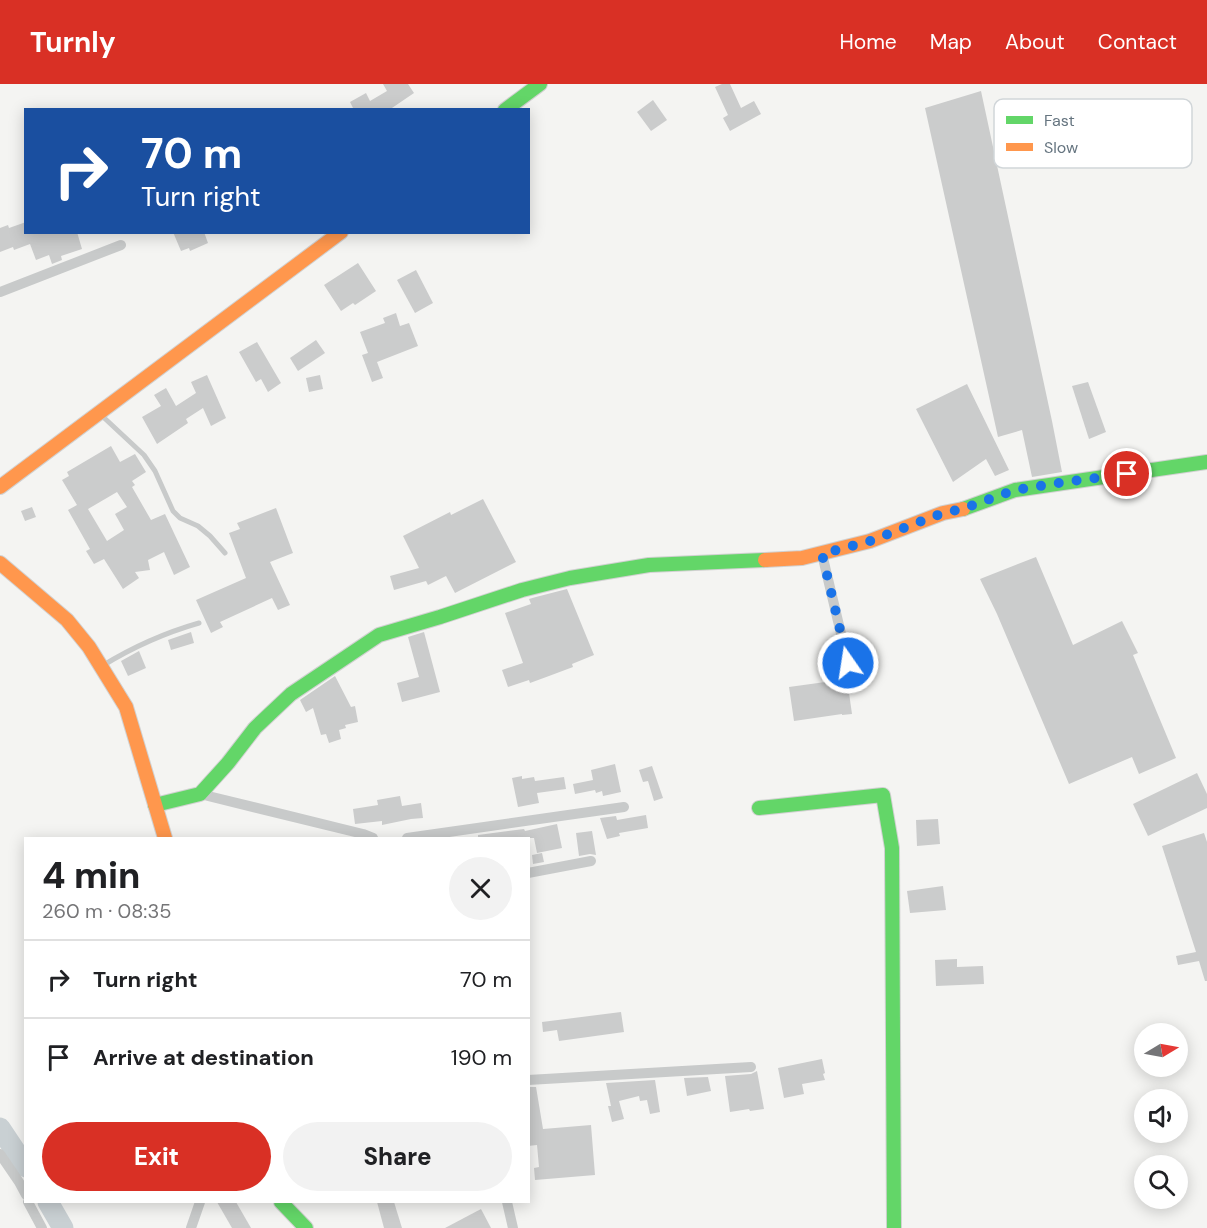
<!DOCTYPE html>
<html lang="en">
<head>
<meta charset="utf-8">
<style>
  :root { --surface:#fff; --page:#f2f2f2; --text:#202124; --muted:#757577; --line:#e0e0e0; --accent:#d93025 }
  body { margin:0; font-family:"DM Sans",sans-serif; background:var(--page); color:var(--text); height:100vh; display:flex; flex-direction:column; font-size:22px; white-space:nowrap }
  * { box-sizing:border-box; margin:0 }
  p { font-size:20px; color:var(--muted) }
  .icon { flex:none; width:33px; height:33px; fill:none; stroke:currentColor; stroke-width:2; stroke-linecap:round; stroke-linejoin:round }
  .map { position:relative; flex:1; overflow:hidden }
  .side { position:absolute; left:24px; top:753px; width:506px; height:366px; display:flex; flex-direction:column; background:var(--surface); border-radius:0px; box-shadow:0 3px 15px #0003 }
  .side>* { flex:none }
  .hud { position:absolute; left:24px; top:24px; width:506px; height:126px; border-radius:0px; box-shadow:0 3px 15px #0003; background:#1a4fa0; color:#fff; overflow:hidden }
  .needle { width:39px; rotate:80deg }
  .tools { position:absolute; left:1134px; top:939px; display:grid; gap:12px }
  .tools a { display:grid; place-items:center; width:54px; height:54px; border-radius:50%; background:var(--surface); box-shadow:0 3px 15px #0003; font-size:30px }
  .pin { position:absolute; display:grid; place-items:center; width:51px; height:51px; color:#fff; margin:-26px; border:3px solid #fff; border-radius:50%; box-shadow:0 2px 6px #0007 }
  .me { position:absolute; width:66px; margin:-33px; rotate:347deg; stroke-linejoin:round; filter:drop-shadow(0 0 4px #0008) }
  .turn { display:flex; align-items:center; gap:21px; height:126px; padding:0 18px; font-size:27px }
  .turn .icon { width:78px; height:78px; stroke-width:2.5 }
  .turn b { display:block; font-size:42px; line-height:51px }
  .round { display:grid; place-items:center; flex:none; width:63px; height:63px; border-radius:32px; background:var(--page) }
  .headline { display:flex; align-items:center; justify-content:space-between; height:102px; padding:0 18px }
  h1 { font-size:36px; font-weight:800; line-height:45px }
  .primary-button { display:flex; gap:12px; margin-top:auto; padding:12px 18px }
  .primary-button a { flex:1; height:69px; border-radius:36px; background:var(--accent); color:#fff; font-size:24px; font-weight:800; line-height:69px; text-align:center }
  .primary-button a+a { background:var(--page); color:var(--text) }
  ul { padding:0; list-style:none }
  li { display:flex; align-items:center; gap:18px; height:78px; padding:0 18px; border-top:2px solid var(--line) }
  li div { flex:1 }
  li b { display:block; font-size:22px }
  li em { font-style:normal }
  header { display:flex; align-items:center; gap:36px; box-sizing:border-box; height:84px; padding:0 30px; background:var(--accent); color:#fff }
  header strong { font-size:28px }
  nav { display:flex; gap:33px; margin-inline-start:auto; font-size:21px }
  .map>svg:first-child { display:block }
  .lines { fill:none; stroke-linecap:round; stroke-linejoin:round }
  .river { stroke:#c9d0d3; stroke-width:21 }
  .building { fill:#cbcccc; fill-rule:evenodd }
  .fast-casing { stroke:#d1d1d1; stroke-width:16 }
  .slow-casing { stroke:#d1d1d1; stroke-width:16 }
  .lane { stroke:#c8caca; stroke-width:5 }
  .street { stroke:#c8caca; stroke-width:10 }
  .fast { stroke:#63d668; stroke-width:14 }
  .slow { stroke:#ff974d; stroke-width:14 }
  .route { stroke:#1a73e8; stroke-width:10; stroke-dasharray:0 18 }
  .key { fill:#fff; stroke:#d1d6d9; stroke-width:1.5 }
  .key-label { font-size:16px; fill:#667580 }
</style>
</head>
<body>
<header>
<strong>Turnly</strong>
<nav><a>Home</a><a>Map</a><a>About</a><a>Contact</a></nav>
</header>
<div class="map">
<svg width="1207" height="1144" viewBox="0 0 1207 1144">
  <rect width="100%" height="100%" fill="#f4f4f2"/>
  <g class="lines">
    <g class="river">
      <polyline points="0,1044 26,1083"/>
      <polyline points="48,1118 63,1144"/>
    </g>
  </g>
  <g class="building">
    <polygon points="383,0 408,0 414,9 389,26 354,26 350,18 366,9 370,17 387,7"/>
    <polygon points="722,0 730,0 741,24 754,17 761,30 730,47 723,34 728,31 715,3"/>
    <polygon points="981,7 1052,337 1062,388 1032,393 1022,346 998,353 925,24"/>
    <polygon points="653,16 667,36 651,47 637,28"/>
    <polygon points="26,138 26,148 77,148 82,165 61,172 62,176 52,180 49,171 36,176 30,160 14,166 13,163 0,168 0,144 8,141 9,144"/>
    <polygon points="173,148 204,148 208,159 190,167 189,164 181,167"/>
    <polygon points="358,179 376,207 355,221 353,219 341,227 324,201"/>
    <polygon points="416,186 433,219 415,229 397,196"/>
    <polygon points="396,229 400,242 409,239 418,262 377,278 383,294 372,298 362,271 368,269 360,248 385,239 383,234"/>
    <polygon points="316,256 325,269 298,287 290,274"/>
    <polygon points="257,258 281,299 268,308 261,295 256,298 239,268"/>
    <polygon points="207,291 226,334 211,342 203,324 186,335 188,339 157,360 142,333 161,322 154,311 166,304 176,322 196,309 191,298"/>
    <polygon points="320,291 323,305 309,308 306,294"/>
    <polygon points="1088,298 1106,348 1089,355 1072,302"/>
    <polygon points="967,300 1009,386 995,392 986,375 953,398 916,325"/>
    <path d="M111 362 120 378 135 370 146 388 132 397 135 401 132 403 151 436 165 430 190 483 174 491 164 468 148 476 150 486 135 488 139 494 123 505 104 475 94 480 86 467 90 465 68 426 77 421 62 396 69 392 67 388ZM117 408 127 423 115 430 124 446 107 457 88 425Z"/>
    <polygon points="483,415 516,478 455,509 446,492 428,501 426,497 394,506 390,492 419,484 403,452 450,428 451,431"/>
    <polygon points="32,423 36,433 25,437 21,427"/>
    <polygon points="276,424 293,469 270,478 290,521 278,526 272,514 220,538 223,543 211,549 196,516 246,494 229,449 240,445 237,439"/>
    <polygon points="1036,473 1073,561 1122,537 1138,569 1133,571 1176,674 1139,690 1132,673 1069,700 997,530 980,495"/>
    <polygon points="567,505 594,571 572,580 573,583 549,592 530,599 529,596 508,603 502,586 523,579 505,529 531,520 529,515 536,513"/>
    <polygon points="191,548 194,559 171,566 168,556"/>
    <polygon points="424,548 440,608 402,618 397,599 419,593 408,553"/>
    <polygon points="139,567 146,584 128,592 121,577"/>
    <polygon points="335,592 351,623 355,622 358,638 345,641 346,644 339,646 341,655 329,659 326,650 321,651 313,624 306,628 300,616"/>
    <polygon points="847,595 852,630 842,631 842,630 794,637 789,603"/>
    <polygon points="615,680 621,708 603,712 602,707 596,709 595,706 575,710 573,700 593,696 591,686"/>
    <polygon points="652,682 663,714 654,717 648,697 643,698 639,686"/>
    <polygon points="1197,689 1207,710 1207,724 1148,752 1133,720"/>
    <polygon points="522,692 522,695 534,693 535,697 564,693 566,705 537,709 539,719 518,723 512,694"/>
    <polygon points="400,712 402,722 421,719 423,734 411,735 382,741 382,737 355,740 353,725 378,721 377,716"/>
    <polygon points="646,731 648,744 619,749 620,752 607,755 600,734 616,732 617,736"/>
    <polygon points="938,735 940,760 917,762 916,736"/>
    <polygon points="557,740 562,764 537,769 534,754 478,754 478,751 524,745 525,747"/>
    <polygon points="592,747 596,771 590,770 579,772 576,749"/>
    <polygon points="1204,749 1207,758 1207,897 1205,897 1199,877 1178,881 1176,872 1196,868 1162,762"/>
    <polygon points="542,769 544,778 533,780 532,771"/>
    <polygon points="943,802 946,826 910,829 907,807"/>
    <polygon points="957,875 957,883 983,882 984,900 936,902 935,876"/>
    <polygon points="621,928 624,948 559,957 557,946 543,948 542,938"/>
    <polygon points="822,975 825,989 823,990 825,996 802,1000 804,1010 784,1014 778,984"/>
    <polygon points="757,987 764,1025 750,1027 749,1025 730,1028 725,992 751,990"/>
    <polygon points="708,993 711,1007 687,1012 684,994"/>
    <polygon points="655,996 660,1028 650,1030 647,1016 640,1017 639,1012 619,1017 624,1035 612,1038 608,1022 611,1022 606,999"/>
    <polygon points="528,1003 536,1003 543,1045 591,1041 595,1091 535,1096 534,1084 539,1083 537,1061 528,1062"/>
    <polygon points="217,1118 236,1118 251,1144 232,1144"/>
    <polygon points="377,1118 394,1118 402,1144 384,1144"/>
    <polygon points="481,1125 491,1144 445,1144"/>
  </g>
  <g class="lines">
    <defs>
      <g id="fast">
        <polyline points="505,26 540,0"/>
        <polyline points="963,425 1015,406 1207,378"/>
        <polyline points="155,721 200,710 228,679 255,644 291,610 379,551 440,533 522,506 570,494 649,481 765,476"/>
        <polyline points="759,724 883,711 892,764 894,1144"/>
        <polyline points="281,1118 306,1144"/>
      </g>
      <g id="slow">
        <polyline points="0,403 341,148"/>
        <polyline points="765,476 802,474 870,457 943,429 963,425"/>
        <polyline points="0,479 67,536 89,563 126,623 165,754"/>
      </g>
    </defs>
    <use href="#fast" class="fast-casing"/>
    <use href="#slow" class="slow-casing"/>
    <g class="lane">
      <polyline points="100,330 144,371 155,387 173,427 180,434 198,442 210,452 225,469"/>
      <path d="M102 582C133 563 164 549 199 539"/>
    </g>
    <g class="street">
      <polyline points="0,208 121,161"/>
      <polyline points="822,470 848,579"/>
      <polyline points="200,710 363,750 373,754"/>
      <polyline points="407,754 624,723"/>
      <polyline points="528,789 591,777"/>
      <polyline points="528,996 751,983"/>
      <polyline points="0,1070 19,1098 26,1111"/>
      <polyline points="28,1118 42,1144"/>
      <polyline points="507,1118 513,1144"/>
      <polyline points="191,1144 200,1118"/>
    </g>
    <use href="#fast" class="fast"/>
    <use href="#slow" class="slow"/>
  </g>
  <g class="lines">
    <polyline class="route" points="848,579 822,470 870,457 943,429 962,425 1015,406 1065,398 1127,390"/>
  </g>
  <rect x="994" y="15" width="198" height="69" rx="9" class="key"/>
  <rect x="1006" y="32" width="27" height="8" fill="#63d668"/>
  <rect x="1006" y="59" width="27" height="8" fill="#ff974d"/>
  <g class="key-label">
    <text x="1044" y="42">Fast</text>
    <text x="1044" y="69">Slow</text>
  </g>
</svg>
<div class="tools">
<a><svg class="needle" viewBox="-14 -14 28 28"><path d="M0-13l5 13h-10z" fill="#e53935"/><path d="M0 13l5-13h-10z" fill="#757577"/></svg></a>
<a><svg class="icon" aria-label="sound" viewBox="0 0 24 24"><path d="M4 9h4l5-4v14l-5-4H4zM17 9q2 3 0 6"/></svg></a>
<a><svg class="icon" aria-label="search" viewBox="0 0 24 24"><circle cx="10" cy="10" r="6"/><path d="M15 15l6 6"/></svg></a>
</div>
<div class="pin" style="left:1127px;top:390px;background:#d93025"><svg class="icon" aria-label="arrive" viewBox="0 0 24 24"><path d="M6 21V4h12l-3 4 3 4H6"/></svg></div>
<svg class="me" style="left:848px;top:579px" viewBox="-20 -20 40 40"><circle r="17" fill="#1a73e8" stroke="#fff" stroke-width="3"/><path d="M0-11L8 9 0 5-8 9z" fill="#fff"/></svg>
<div class="hud">
<div class="turn"><svg class="icon" aria-label="right" viewBox="0 0 24 24"><path d="M7 20v-9h11M14 6l5 5-5 5"/></svg><div><b>70 m</b>Turn right</div></div>
</div>
<section class="side">
<div class="headline"><div><h1>4 min</h1><p>260 m · 08:35</p></div><a class="round"><svg class="icon" aria-label="close" viewBox="0 0 24 24"><path d="M6 6l12 12M18 6L6 18"/></svg></a></div>
<ul>
<li><svg class="icon" aria-label="right" viewBox="0 0 24 24"><path d="M7 20v-9h11M14 6l5 5-5 5"/></svg><div><b>Turn right</b></div><em>70 m</em></li>
<li><svg class="icon" aria-label="arrive" viewBox="0 0 24 24"><path d="M6 21V4h12l-3 4 3 4H6"/></svg><div><b>Arrive at destination</b></div><em>190 m</em></li>
</ul>
<div class="primary-button"><a>Exit</a><a>Share</a></div>
</section>
</div>
</body>
</html>
